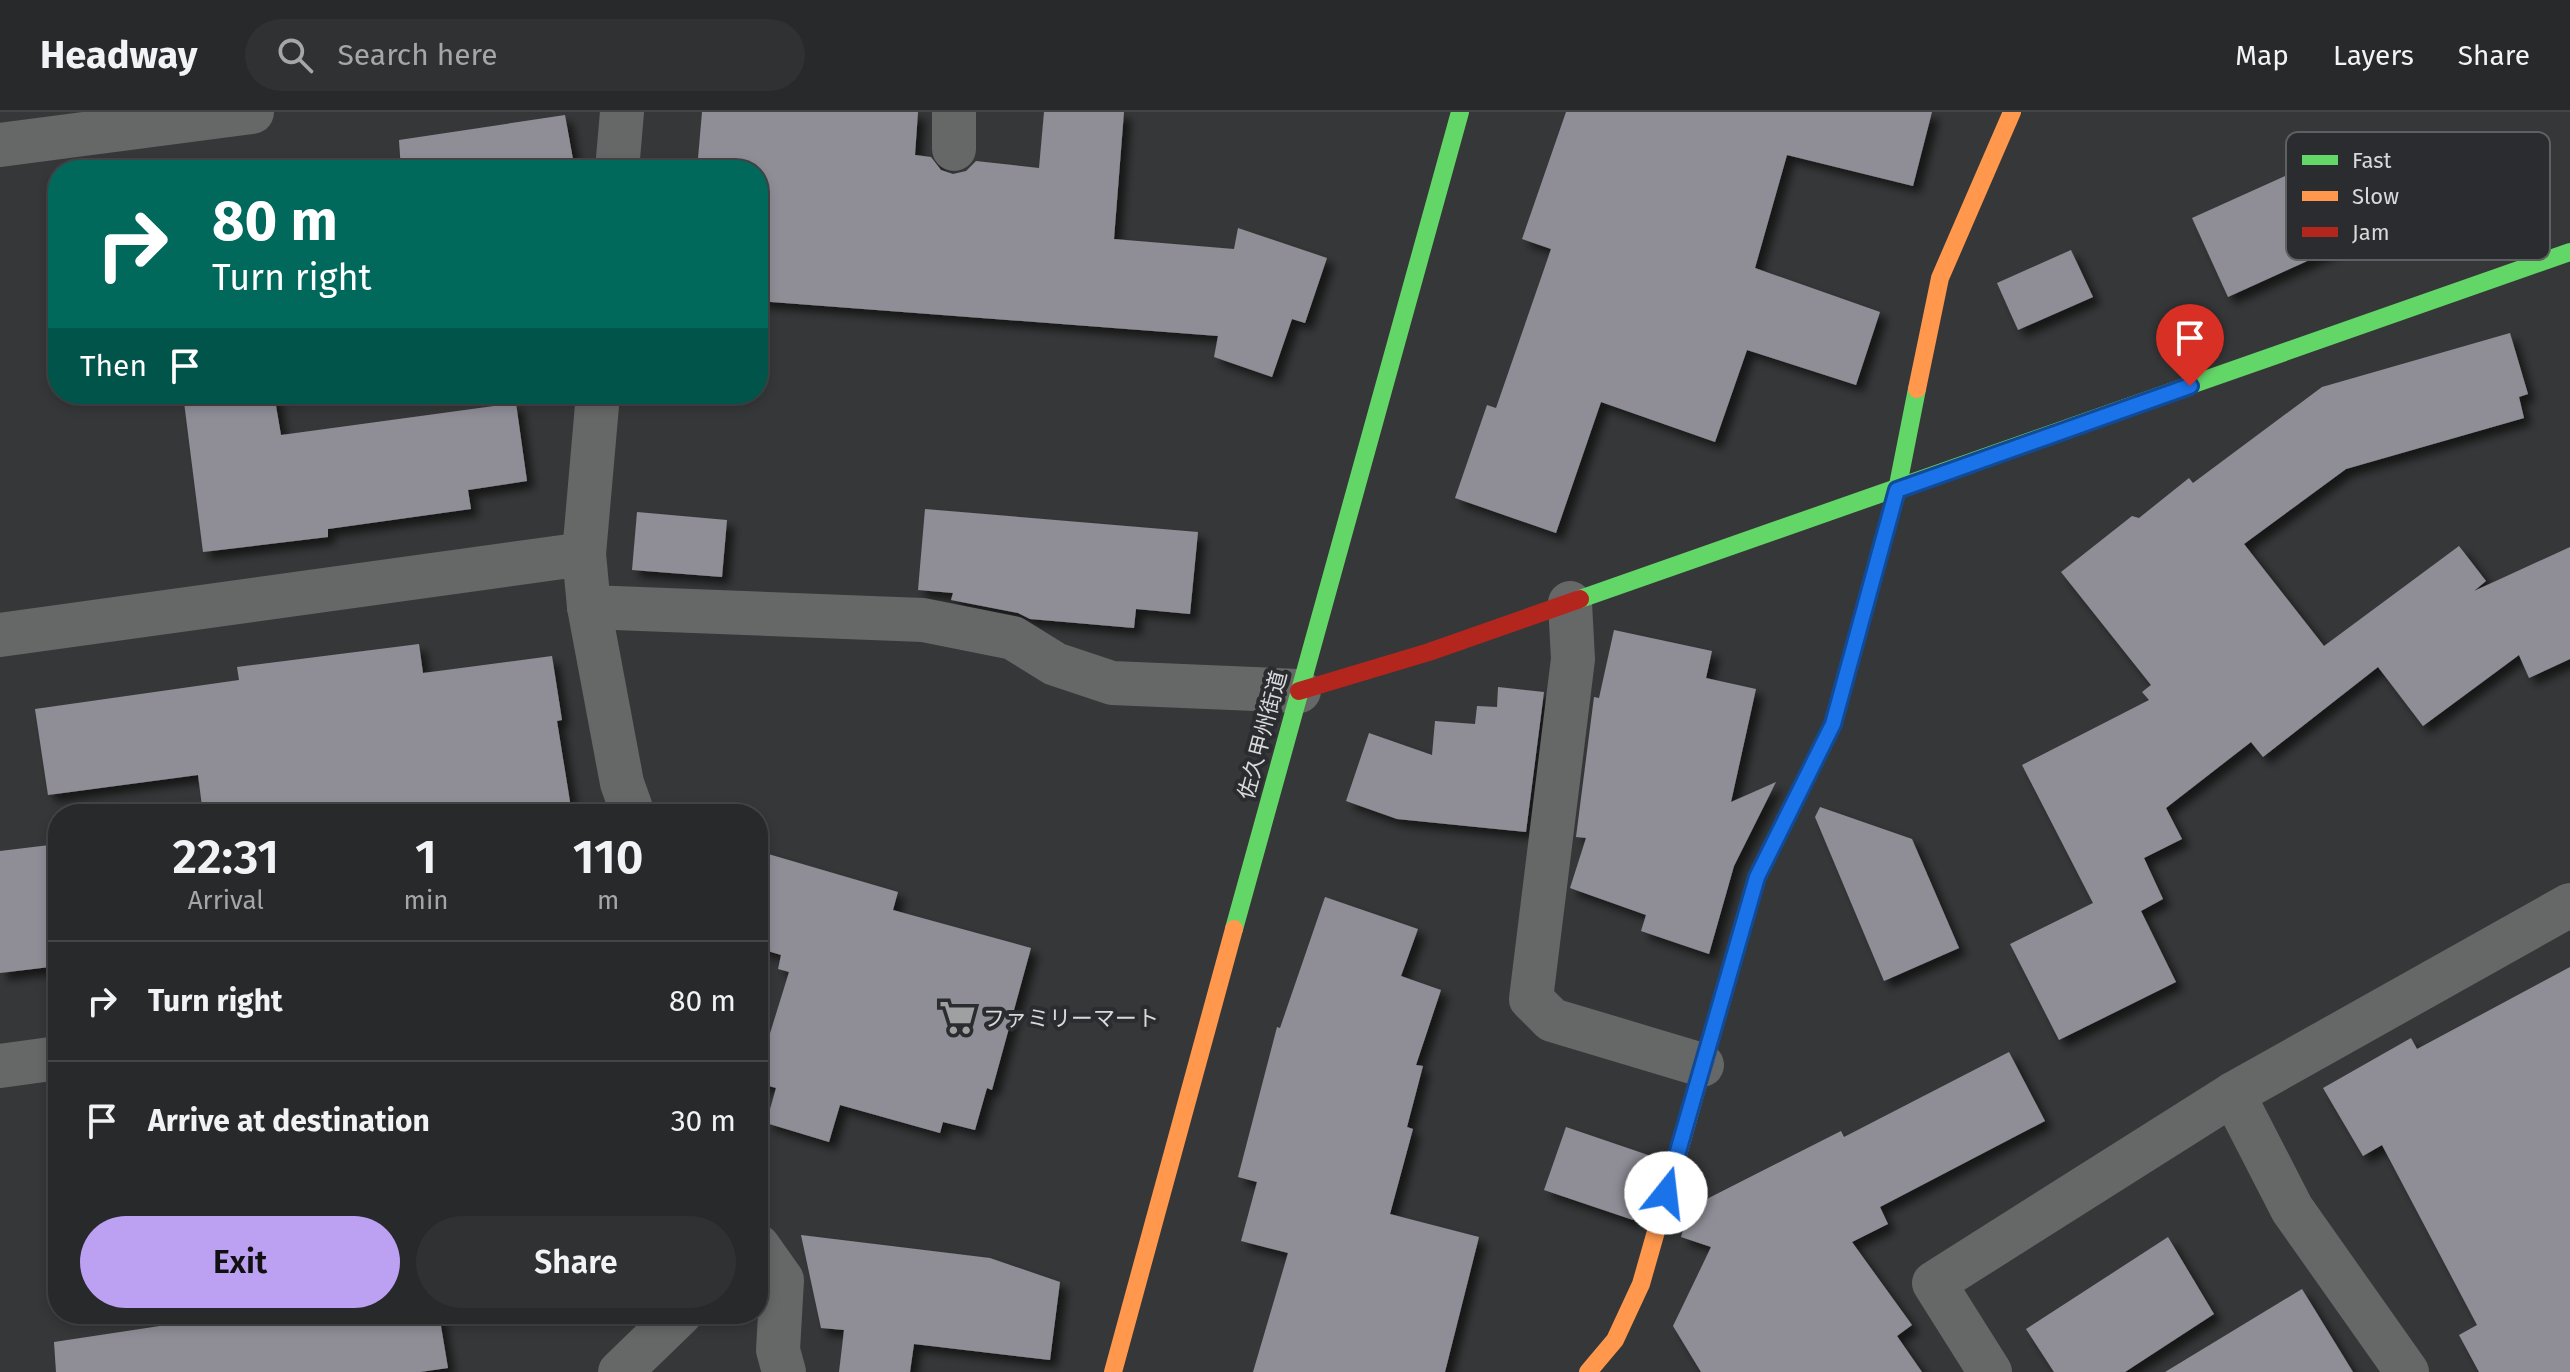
<!DOCTYPE html>
<html lang="en">
<head>
<meta charset="utf-8">
<style>
  :root { --surface:#28292a; --page:#303132; --text:#f1f3f6; --muted:#a5a6a8; --line:#444547; --accent:#bca0f2 }
  body { margin:0; font-family:"Fira Sans","Noto Sans JP",sans-serif; background:var(--page); color:var(--text); height:100vh; display:flex; flex-direction:column; font-size:30px; white-space:nowrap }
  * { box-sizing:border-box; margin:0 }
  p { font-size:26px; color:var(--muted) }
  .icon { flex:none; width:44px; height:44px; fill:none; stroke:currentColor; stroke-width:2; stroke-linecap:round; stroke-linejoin:round }
  .map { position:relative; flex:1; overflow:hidden }
  .panel { position:absolute; left:48px; top:692px; width:720px; height:520px; display:flex; flex-direction:column; background:var(--surface); border-radius:32px; box-shadow:0 4px 12px #0003,0 0 0 2px var(--line) }
  .panel>* { flex:none }
  .hud { position:absolute; left:48px; top:48px; width:720px; height:244px; border-radius:32px; box-shadow:0 4px 12px #0003,0 0 0 2px var(--line); background:#00695c; color:#fff; overflow:hidden }
  .pin { position:absolute; display:grid; place-items:center; width:68px; height:68px; color:#fff; margin:-82px -34px; border-radius:50% 50% 50% 0; rotate:-45deg; box-shadow:0 0 8px #0007 }
  .pin .icon { rotate:45deg }
  .me { position:absolute; width:88px; margin:-44px; rotate:16deg; stroke-linejoin:round; filter:drop-shadow(0 0 6px #0008) }
  .turn { display:flex; align-items:center; gap:28px; height:168px; padding:0 32px; font-size:36px }
  .turn .icon { width:104px; height:104px; stroke-width:2.5 }
  .turn b { display:block; font-size:56px; line-height:68px }
  .then { display:flex; align-items:center; height:76px; padding:0 32px; background:#0003; gap:16px; font-size:30px }
  .eta { display:flex; justify-content:space-evenly; align-items:center; height:136px; text-align:center }
  .eta b { font-size:48px; font-weight:600; line-height:56px }
  .cta { display:flex; gap:16px; margin-top:auto; padding:16px 32px }
  .cta a { flex:1; height:92px; border-radius:48px; background:var(--accent); color:#111; font-size:32px; font-weight:600; line-height:92px; text-align:center }
  .cta a+a { background:var(--page); color:var(--text) }
  ul { padding:0; list-style:none }
  li { display:flex; align-items:center; gap:24px; height:120px; padding:0 32px; border-top:2px solid var(--line) }
  li div { flex:1 }
  li b { display:block; font-size:30px }
  li em { font-style:normal }
  header { display:flex; align-items:center; gap:48px; box-sizing:border-box; height:112px; padding:0 40px; background:var(--surface); border-bottom:2px solid var(--line) }
  header strong { font-size:38px }
  nav { display:flex; gap:44px; margin-inline-start:auto; font-size:28px }
  .search { width:560px; height:72px; background:var(--page); display:flex; align-items:center; gap:20px; box-sizing:border-box; padding:0 28px; border-radius:44px; color:var(--muted); font-size:30px }
  .map>svg:first-child { display:block }
  .building { fill:#8f8e97; filter:url(#shadow) }
  .lines { fill:none; stroke-linecap:round; stroke-linejoin:round }
  .street { stroke:#666767; stroke-width:44 }
  .fast { stroke:#63d668; stroke-width:18 }
  .slow { stroke:#ff974d; stroke-width:18 }
  .jam { stroke:#b3261e; stroke-width:18 }
  .route-casing { stroke:#114b97; stroke-width:20 }
  .route { stroke:#1a73e8; stroke-width:14 }
  .labels { text-anchor:middle; stroke-width:8; stroke-linejoin:round; paint-order:stroke }
  .street-label { font-size:22px; fill:#d8d9db; stroke:#2b2c2f }
  .poi-label { font-size:22px; fill:#d8d9db; stroke:#2b2c2f; text-anchor:start }
  .key { fill:#2b2c2f; stroke:#5f6063; stroke-width:2 }
  .key-label { font-size:22px; fill:#d8d9db }
</style>
</head>
<body>
<header>
<strong>Headway</strong>
<div class="search"><svg class="icon" aria-label="search" viewBox="0 0 24 24"><circle cx="10" cy="10" r="6"/><path d="M15 15l6 6"/></svg>Search here</div>
<nav><a>Map</a><a>Layers</a><a>Share</a></nav>
</header>
<div class="map">
<svg width="2570" height="1260" viewBox="0 0 2570 1260">
  <defs>
    <filter id="shadow"><feDropShadow dx="7" dy="7" stdDeviation="4" flood-color="#0009"/></filter>
  </defs>
  <rect width="100%" height="100%" fill="#363738"/>
  <g class="building">
    <polygon points="702,0 918,0 915,43 931,45 941,58 953,62 966,59 976,49 1039,56 1044,0 1124,0 1114,127 1234,137 1238,116 1327,146 1305,211 1292,207 1272,265 1214,245 1218,224 758,189 758,58 697,58"/>
    <polygon points="1566,0 1932,0 1913,74 1787,43 1755,156 1880,200 1856,273 1747,238 1715,330 1601,290 1556,421 1455,386 1487,293 1496,296 1551,137 1522,127"/>
    <polygon points="565,3 575,58 401,58 399,28"/>
    <polygon points="2314,51 2349,130 2228,185 2192,106"/>
    <polygon points="2071,138 2093,185 2018,218 1997,171"/>
    <polygon points="2510,221 2528,282 2519,285 2524,306 2346,357 2244,432 2324,534 2459,434 2486,469 2474,479 2570,435 2570,547 2529,566 2519,543 2423,614 2378,555 2263,645 2251,630 2166,696 2182,727 2144,746 2163,787 2141,799 2176,870 2059,928 2010,832 2093,791 2022,653 2149,588 2142,580 2151,573 2061,460 2132,404 2139,406 2189,366 2193,371 2322,275"/>
    <polygon points="183,282 274,282 281,323 516,291 527,369 468,378 471,397 328,417 328,425 203,440"/>
    <polygon points="925,397 1198,420 1190,502 1136,497 1134,516 1030,507 1018,501 951,488 953,481 918,478"/>
    <polygon points="637,400 727,408 722,465 632,458"/>
    <polygon points="1614,518 1712,539 1706,566 1756,577 1731,690 1776,670 1734,754 1709,842 1641,819 1646,803 1570,776 1586,726 1576,725 1594,585 1599,586"/>
    <polygon points="419,532 423,561 552,544 562,608 557,609 572,702 203,702 198,663 48,683 35,597 239,568 237,555"/>
    <polygon points="1498,575 1544,580 1526,720 1397,707 1346,689 1369,621 1432,643 1435,609 1475,612 1477,594 1497,595"/>
    <polygon points="1820,695 1912,727 1959,836 1884,869 1815,705"/>
    <polygon points="58,732 58,854 0,861 0,739"/>
    <polygon points="758,739 898,780 893,798 1031,836 992,978 987,976 975,1018 943,1010 940,1021 840,993 829,1030 766,1011 776,976 758,971 758,960 789,860 778,857 781,843 758,836"/>
    <polygon points="1325,785 1418,817 1401,864 1441,878 1416,953 1423,954 1407,1015 1413,1017 1390,1102 1479,1125 1445,1260 1253,1260 1288,1141 1241,1129 1257,1070 1238,1065 1277,915 1280,916"/>
    <polygon points="2570,855 2570,1260 2479,1260 2459,1223 2477,1213 2382,1033 2363,1044 2323,976 2411,926 2417,937"/>
    <polygon points="2009,940 2045,1009 1880,1095 1888,1112 1852,1130 1912,1213 1897,1224 1922,1260 1701,1260 1673,1214 1711,1135 1681,1125 1689,1096 1841,1019 1844,1025"/>
    <polygon points="1566,1015 1651,1044 1633,1108 1544,1078"/>
    <polygon points="801,1123 990,1146 1060,1170 1050,1248 914,1232 910,1260 839,1260 844,1218 821,1216"/>
    <polygon points="2168,1125 2214,1202 2125,1260 2054,1260 2026,1217"/>
    <polygon points="2302,1177 2353,1260 2165,1260"/>
    <polygon points="239,1202 439,1202 448,1256 420,1260 56,1260 54,1230"/>
  </g>
  <g class="lines">
    <g class="street">
      <polyline points="0,33 252,0"/>
      <polyline points="954,37 954,0"/>
      <polyline points="617,58 622,0"/>
      <polyline points="598,282 584,442 589,495 622,671 633,702"/>
      <polyline points="1570,491 1573,547 1531,887 1552,908 1702,953"/>
      <polyline points="589,495 923,508 1013,526 1055,552 1112,571 1299,579"/>
      <polyline points="0,523 584,442"/>
      <polyline points="0,954 58,946"/>
      <polyline points="2233,982 2292,1097 2407,1260"/>
      <polyline points="758,1134 782,1168 778,1238 784,1260"/>
      <polyline points="620,1260 680,1202"/>
      <polyline points="1990,1260 1934,1171 2233,982 2570,793"/>
    </g>
    <g class="fast">
      <polyline points="1580,487 2570,140"/>
      <polyline points="1234,817 1460,0"/>
      <polyline points="1722,888 1757,765 1833,612 1897,378 1917,277"/>
    </g>
    <g class="slow">
      <polyline points="1917,277 1940,166 2012,0"/>
      <polyline points="1113,1260 1234,817"/>
      <polyline points="1588,1260 1615,1228 1641,1172 1722,888"/>
    </g>
    <polyline class="jam" points="1299,579 1429,540 1580,487"/>
  </g>
  <g class="lines">
    <defs>
      <polyline id="route" points="1666,1081 1757,765 1833,612 1897,378 2190,274"/>
    </defs>
    <use href="#route" class="route-casing"/>
    <use href="#route" class="route"/>
  </g>
  <defs>
    <symbol id="supermarket-bare" viewBox="-9 -9 18 18"><path d="M-6-5.5h2.5l.6 2H6L4.5 2H-2.5L-4.4-4H-6ZM-1.5 3.2a1.3 1.3 0 1 0 .1 0ZM3 3.2a1.3 1.3 0 1 0 .1 0Z" fill="#9fa0a2" stroke="#2b2c2f" stroke-width="2.5" paint-order="stroke"/></symbol>
  </defs>
  <g fill-rule="evenodd">
    <use href="#supermarket-bare" x="932" y="880" width="51" height="51"/>
  </g>
  <g class="labels">
    <g class="street-label">
      <text transform="translate(1262 623) rotate(-75)" y="8">佐久甲州街道</text>
    </g>
    <g class="poi-label">
      <text x="983" y="914">ファミリーマート</text>
    </g>
  </g>
  <rect x="2286" y="20" width="264" height="128" rx="12" class="key"/>
  <rect x="2302" y="43" width="36" height="10" fill="#63d668"/>
  <rect x="2302" y="79" width="36" height="10" fill="#ff974d"/>
  <rect x="2302" y="115" width="36" height="10" fill="#b3261e"/>
  <g class="key-label">
    <text x="2352" y="56">Fast</text>
    <text x="2352" y="92">Slow</text>
    <text x="2352" y="128">Jam</text>
  </g>
</svg>
<div class="pin" style="left:2190px;top:274px;background:#d93025"><svg class="icon" aria-label="arrive" viewBox="0 0 24 24"><path d="M6 21V4h12l-3 4 3 4H6"/></svg></div>
<svg class="me" style="left:1666px;top:1081px" viewBox="-20 -20 40 40"><circle r="19" fill="#fff"/><path d="M0-13L10 11 0 6-10 11z" fill="#1a73e8"/></svg>
<div class="hud">
<div class="turn"><svg class="icon" aria-label="right" viewBox="0 0 24 24"><path d="M7 20v-9h11M14 6l5 5-5 5"/></svg><div><b>80 m</b>Turn right</div></div>
<div class="then">Then<svg class="icon" aria-label="arrive" viewBox="0 0 24 24"><path d="M6 21V4h12l-3 4 3 4H6"/></svg></div>
</div>
<section class="panel">
<div class="eta">
<div><b>22:31</b><p>Arrival</p></div>
<div><b>1</b><p>min</p></div>
<div><b>110</b><p>m</p></div>
</div>
<ul>
<li><svg class="icon" aria-label="right" viewBox="0 0 24 24"><path d="M7 20v-9h11M14 6l5 5-5 5"/></svg><div><b>Turn right</b></div><em>80 m</em></li>
<li><svg class="icon" aria-label="arrive" viewBox="0 0 24 24"><path d="M6 21V4h12l-3 4 3 4H6"/></svg><div><b>Arrive at destination</b></div><em>30 m</em></li>
</ul>
<div class="cta"><a>Exit</a><a>Share</a></div>
</section>
</div>
</body>
</html>
